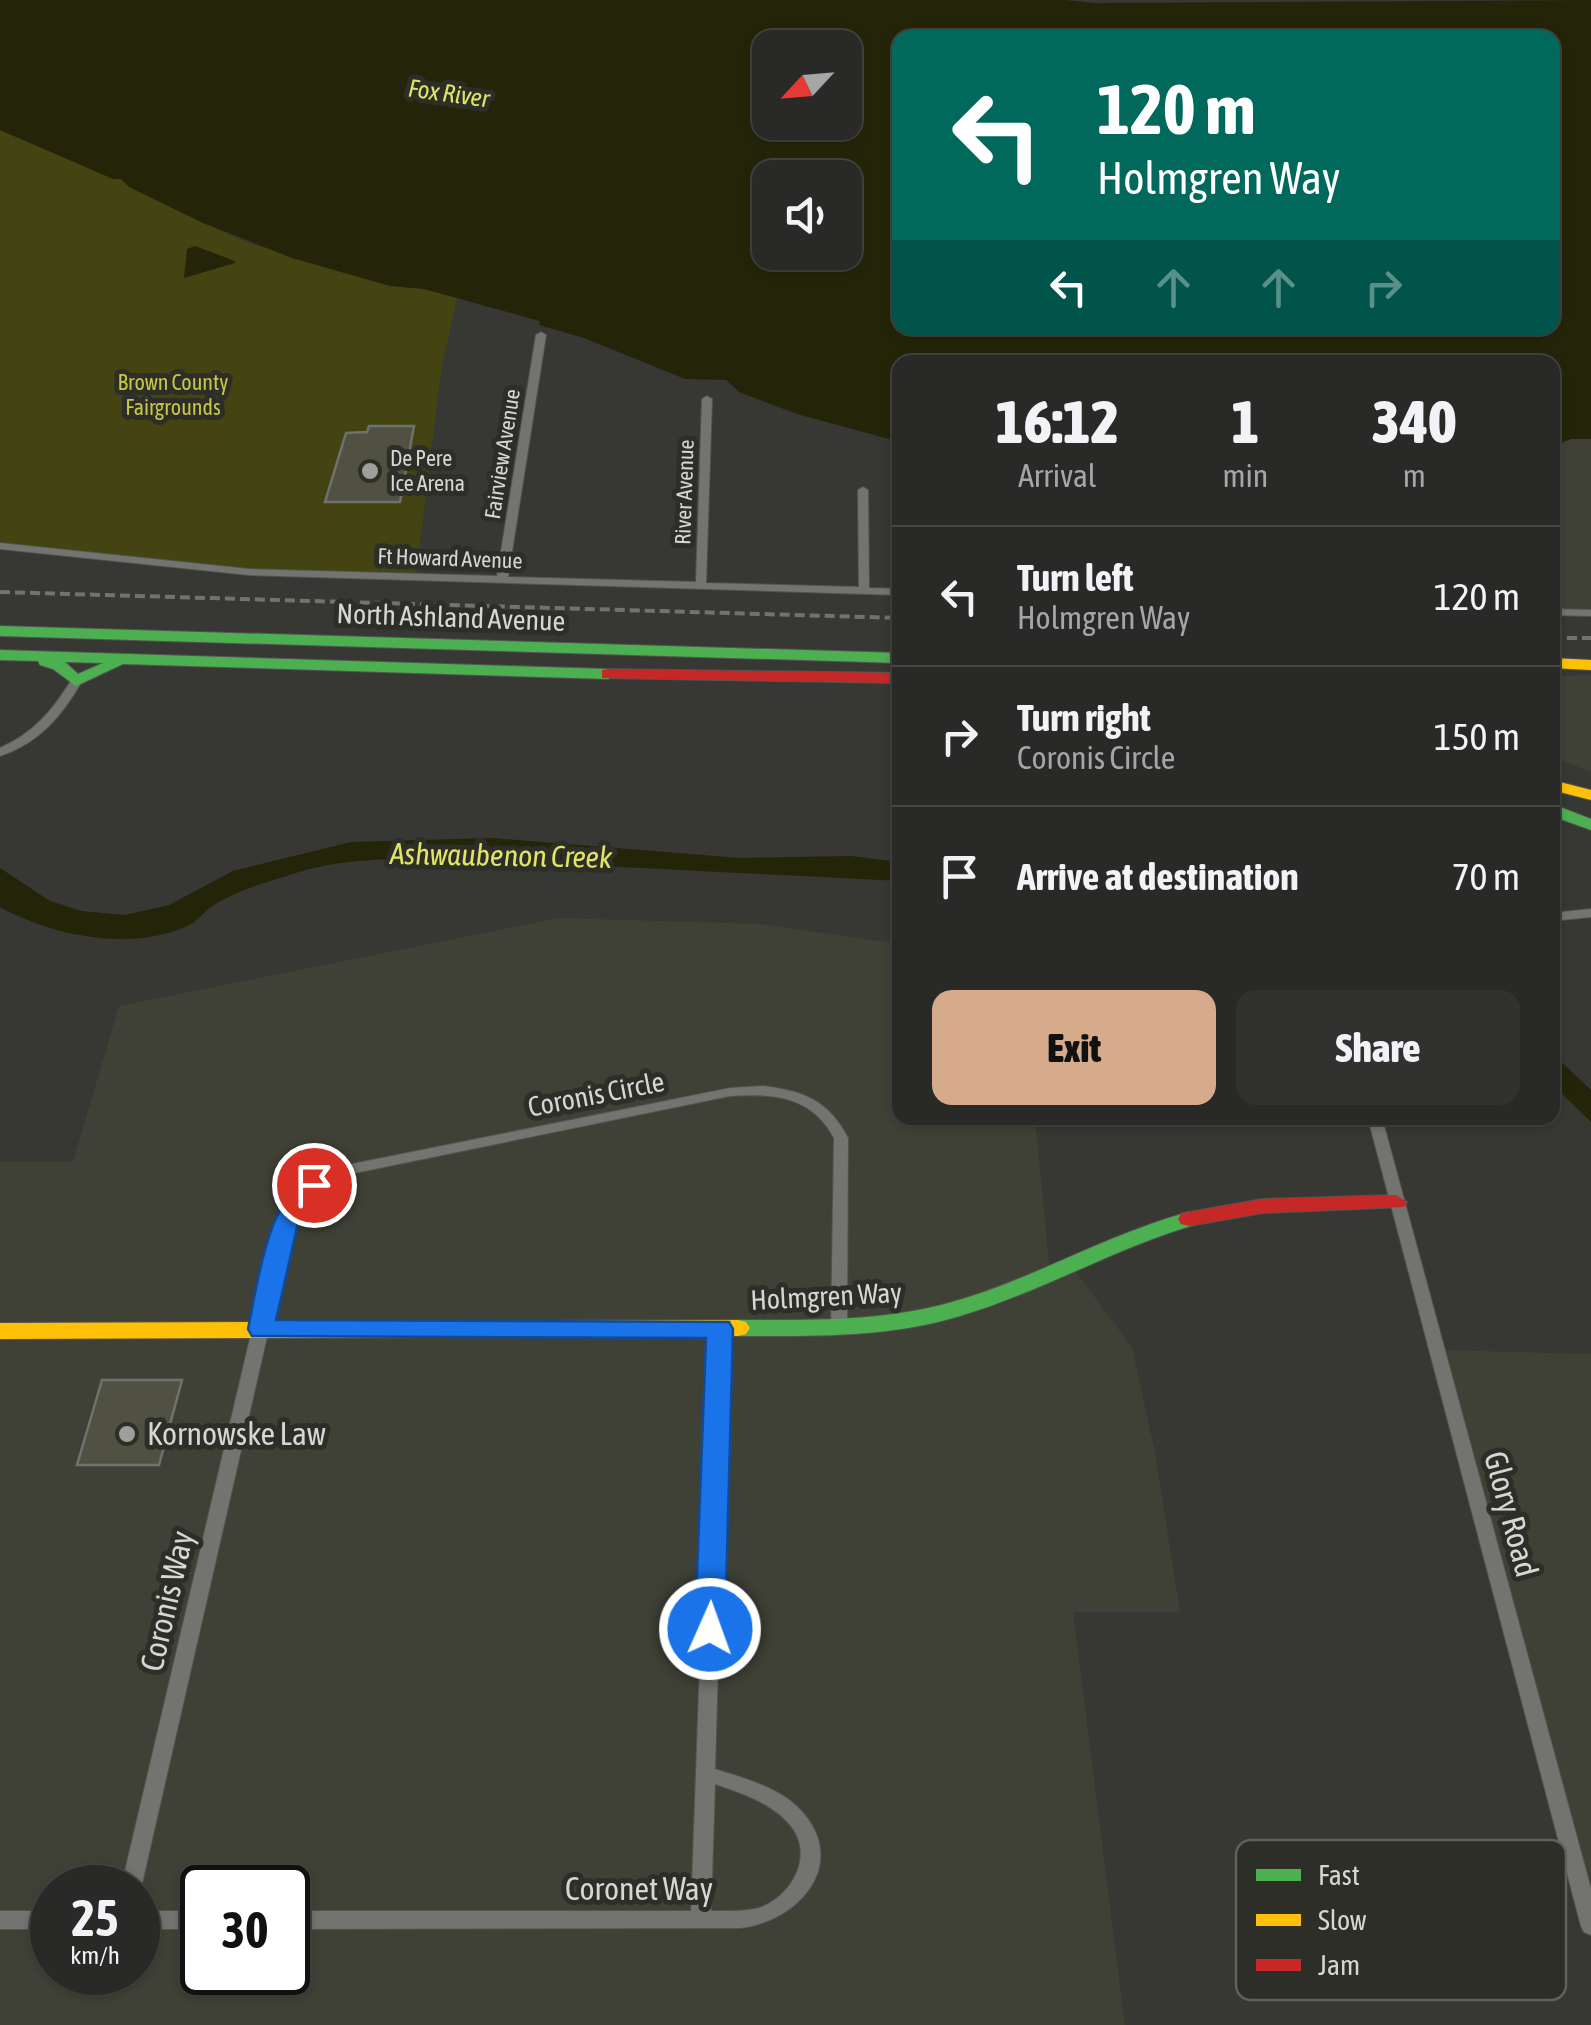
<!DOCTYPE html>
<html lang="en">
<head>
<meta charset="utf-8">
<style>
  :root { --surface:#292927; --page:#31312f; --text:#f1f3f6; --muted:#a5a6a7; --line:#454544; --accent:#d6ab8b }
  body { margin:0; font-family:"Asap Condensed",sans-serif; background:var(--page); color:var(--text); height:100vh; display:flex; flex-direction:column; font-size:38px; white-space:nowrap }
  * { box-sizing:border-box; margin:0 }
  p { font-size:32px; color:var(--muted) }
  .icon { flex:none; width:55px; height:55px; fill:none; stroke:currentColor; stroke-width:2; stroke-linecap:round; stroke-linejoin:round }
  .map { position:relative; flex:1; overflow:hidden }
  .sheet { position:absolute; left:892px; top:355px; width:668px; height:770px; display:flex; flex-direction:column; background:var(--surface); border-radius:20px; box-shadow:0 2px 8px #0004,0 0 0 2px var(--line) }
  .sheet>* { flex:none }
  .guide { position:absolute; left:892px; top:30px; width:668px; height:305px; border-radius:20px; box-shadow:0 2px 8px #0004,0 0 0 2px var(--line); background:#00695c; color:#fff; overflow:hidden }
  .needle { width:65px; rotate:244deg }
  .fabs { position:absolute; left:752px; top:30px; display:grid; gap:20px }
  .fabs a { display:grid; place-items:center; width:110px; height:110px; border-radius:20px; background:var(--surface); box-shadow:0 2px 8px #0004,0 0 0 2px var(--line); font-size:50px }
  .speed { position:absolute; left:30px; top:1865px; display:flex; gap:20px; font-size:50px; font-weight:700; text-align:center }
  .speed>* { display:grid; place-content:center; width:130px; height:130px; border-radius:50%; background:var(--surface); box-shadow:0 2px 8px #0004,0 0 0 2px var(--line); line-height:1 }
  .speed small { font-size:25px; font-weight:400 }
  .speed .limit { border:5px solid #111; border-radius:15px; background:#fff; color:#111 }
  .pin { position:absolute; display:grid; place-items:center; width:85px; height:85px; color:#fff; margin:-42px; border:5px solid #fff; border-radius:50%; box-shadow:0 2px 10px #0007 }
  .me { position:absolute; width:110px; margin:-55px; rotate:2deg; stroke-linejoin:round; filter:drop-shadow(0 0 8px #0008) }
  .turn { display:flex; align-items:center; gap:35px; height:210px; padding:0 40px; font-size:45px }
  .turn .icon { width:130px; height:130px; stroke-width:2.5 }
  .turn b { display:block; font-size:70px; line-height:85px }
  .lanes { display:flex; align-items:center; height:95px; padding:0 40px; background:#0003; justify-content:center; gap:50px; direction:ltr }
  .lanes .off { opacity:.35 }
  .eta { display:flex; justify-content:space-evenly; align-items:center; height:170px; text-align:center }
  .eta b { font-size:60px; font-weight:800; line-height:70px }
  .button { display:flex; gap:20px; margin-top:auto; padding:20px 40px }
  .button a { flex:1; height:115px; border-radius:20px; background:var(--accent); color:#111; font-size:40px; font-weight:800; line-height:115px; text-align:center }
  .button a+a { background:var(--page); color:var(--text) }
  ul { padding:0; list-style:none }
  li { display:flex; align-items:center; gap:30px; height:140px; padding:0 40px; border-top:2px solid var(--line) }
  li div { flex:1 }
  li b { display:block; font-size:38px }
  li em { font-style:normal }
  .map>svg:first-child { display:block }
  .built { fill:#404136; fill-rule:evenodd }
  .green { fill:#434411 }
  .water { fill:#242508; fill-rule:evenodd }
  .building { fill:#505142; stroke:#71716f; stroke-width:2.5 }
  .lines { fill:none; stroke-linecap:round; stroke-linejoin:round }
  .street-casing { stroke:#535350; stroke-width:2 }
  .fast-casing { stroke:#535350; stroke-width:2 }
  .slow-casing { stroke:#535350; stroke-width:2 }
  .jam-casing { stroke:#535350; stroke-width:2 }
  .street { fill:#737370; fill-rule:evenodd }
  .fast { fill:#4caf50; fill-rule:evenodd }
  .slow { fill:#ffc107; fill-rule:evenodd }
  .jam { fill:#c62828; fill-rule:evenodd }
  .rail { stroke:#727270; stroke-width:4; stroke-dasharray:10 5; stroke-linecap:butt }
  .route { fill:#1a73e8; stroke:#114b97; stroke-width:2.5 }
  .poi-dot { fill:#9e9e9b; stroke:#2e2e29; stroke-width:4 }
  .labels { text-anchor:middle; stroke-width:10; stroke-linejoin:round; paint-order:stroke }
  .far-park-label { font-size:22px; fill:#c5c843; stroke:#2e2e29 }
  .far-street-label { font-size:22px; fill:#d6d6d3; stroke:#2e2e29 }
  .far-poi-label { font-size:22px; fill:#d6d6d3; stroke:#2e2e29; text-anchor:start }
  .far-water-label { font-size:25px; font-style:italic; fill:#e1e564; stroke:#2e2e29 }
  .street-label { font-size:28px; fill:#d6d6d3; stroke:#2e2e29 }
  .water-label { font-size:30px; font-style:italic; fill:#e1e564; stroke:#2e2e29 }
  .near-poi-label { font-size:32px; fill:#d6d6d3; stroke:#2e2e29; text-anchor:start }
  .near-street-label { font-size:32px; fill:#d6d6d3; stroke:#2e2e29 }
  .key { fill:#2e2e29; stroke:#60605c; stroke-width:2.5 }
  .key-label { font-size:28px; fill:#d6d6d3 }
</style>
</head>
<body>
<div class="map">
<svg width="1591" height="2025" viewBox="0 0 1591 2025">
  <rect width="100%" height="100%" fill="#373734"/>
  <g class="built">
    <polygon points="1571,439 1591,439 1591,613 1553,612 1553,446"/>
    <polygon points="1591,675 1591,772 1552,757 1553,676"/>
    <path d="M559 918 761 924 900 944V1118H1035L1050 1272 1070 1264 1132 1347 1155 1453 1180 1612H1073L1125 2025H0V1162H73L119 1006ZM52 1888H138V1972H52ZM202 1888H288V1972H202Z"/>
    <polygon points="1436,1350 1591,1354 1591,1926"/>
  </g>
  <polygon class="green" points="0,130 124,181 165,205 248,243 390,286 424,289 457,298 441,372 416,577 249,572 0,546"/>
  <g class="water">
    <path d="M0 0H1065L1096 3 1591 0V439H1571L1553 446 1552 362H900V442L797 414 739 392 726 380 685 379 584 338 539 325 540 321 424 289 390 286 292 258 203 223 129 187 121 179H113L0 130ZM900 38H1552V328H900ZM770 48H845V122H770ZM770 178H845V252H770Z"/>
    <polygon points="195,246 235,261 235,263 184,278 187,249"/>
    <path d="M493 838 740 858 851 856 900 862V881L443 858C395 859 345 858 299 872 271 881 239 889 214 905 205 910 201 918 191 924 135 953 52 936 0 907V868L50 901 81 911 125 915 169 905 233 871 351 842Z"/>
    <polygon points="1553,1054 1591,1090 1591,1122 1553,1085"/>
  </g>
  <g class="building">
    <polygon points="369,426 414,426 400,502 325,502 346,433 367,432"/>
    <polygon points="102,1380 182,1380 159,1465 77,1465"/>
  </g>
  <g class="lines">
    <defs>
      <g id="street">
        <polygon points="541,332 546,335 508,577 696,582 702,399 707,396 712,399 706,583 859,587 858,490 863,487 868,490 869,588 900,589 900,595 249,575 0,549 0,543 249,569 497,576 536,335"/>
        <polygon points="1552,609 1591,610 1591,616 1552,615"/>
        <path d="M76 678 82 681C62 716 39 743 0 756V748C34 733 53 710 72 679Z"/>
        <polygon points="1591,909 1591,917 1552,921 1552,913"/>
        <path d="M763 1086C804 1091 828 1100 848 1138L847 1329 845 1333H833L831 1329 834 1138C812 1096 773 1093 730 1096L355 1173C328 1183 306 1196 293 1223L141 1888 138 1894V1888H121L277 1223C294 1191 318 1174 352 1164L730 1088Z"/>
        <polygon points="1368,1118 1382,1118 1591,1889 1591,1935 1584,1932 1581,1926"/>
        <path d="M720 1323 726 1325 728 1329 715 1769C746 1779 783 1788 804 1814 848 1867 796 1922 740 1928L288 1929V1911H691L712 1329 714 1325ZM715 1784C742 1793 772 1803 791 1826 815 1856 791 1897 759 1908 744 1912 727 1911 711 1911Z"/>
        <rect x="0" y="1911" width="52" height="18"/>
        <rect x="138" y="1911" width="64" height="18"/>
      </g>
      <g id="fast">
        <polygon points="0,626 900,653 900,663 0,636"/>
        <path d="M0 650 608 669 616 674 608 679 123 664 76 686 53 669 40 665 38 661 0 660ZM65 662 103 663 78 674Z"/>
        <polygon points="1552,804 1591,819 1591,830 1552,816"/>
        <path d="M1189 1212 1197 1214 1200 1219 1197 1224C1115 1248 1041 1292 960 1316 888 1338 812 1336 738 1336L730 1334 726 1328 730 1322 738 1320C809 1320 883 1322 952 1302 1034 1279 1107 1234 1189 1212Z"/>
      </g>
      <g id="slow">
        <polygon points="1552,658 1591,660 1591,670 1552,668"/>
        <polygon points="1552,780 1591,790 1591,800 1552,790"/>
        <polygon points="738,1320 746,1322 750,1328 746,1334 738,1336 0,1339 0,1323"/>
      </g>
      <g id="jam">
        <polygon points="608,669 900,673 900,683 602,678 602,670"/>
        <polygon points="1396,1195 1407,1202 1404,1207 1263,1213 1189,1226 1181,1224 1178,1219 1181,1214 1189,1212 1263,1199"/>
      </g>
    </defs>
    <use href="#street" class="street-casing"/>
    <use href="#fast" class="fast-casing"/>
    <use href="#slow" class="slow-casing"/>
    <use href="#jam" class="jam-casing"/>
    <use href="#street" class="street"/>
    <use href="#fast" class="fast"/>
    <use href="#slow" class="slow"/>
    <use href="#jam" class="jam"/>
    <g class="rail">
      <polyline points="0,592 900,618"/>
      <polyline points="1552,638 1591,638"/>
    </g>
  </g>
  <path class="route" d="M314 1177 327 1185 311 1201 298 1223 276 1320 729 1322 733 1329 725 1629 721 1638 710 1641 699 1638 695 1629 706 1338 252 1336 248 1329C257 1288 268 1190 314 1177Z"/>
  <g class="poi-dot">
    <circle cx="370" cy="471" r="10"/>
    <circle cx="127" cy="1434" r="10"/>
  </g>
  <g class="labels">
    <g class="far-park-label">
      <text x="173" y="390">Brown County<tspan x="173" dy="25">Fairgrounds</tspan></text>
    </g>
    <g class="far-street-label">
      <text transform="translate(502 454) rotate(-81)" y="8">Fairview Avenue</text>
      <text transform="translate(684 492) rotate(-88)" y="8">River Avenue</text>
      <text transform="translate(450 558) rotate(2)" y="8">Ft Howard Avenue</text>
    </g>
    <g class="far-poi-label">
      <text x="390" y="466">De Pere<tspan x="390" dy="25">Ice Arena</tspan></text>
    </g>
    <g class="far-water-label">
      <text transform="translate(449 93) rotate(8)" y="9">Fox River</text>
    </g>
    <g class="street-label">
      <text transform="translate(451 617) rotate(2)" y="10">North Ashland Avenue</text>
      <text transform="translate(596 1094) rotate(-11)" y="10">Coronis Circle</text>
      <text transform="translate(826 1296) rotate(-3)" y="10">Holmgren Way</text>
    </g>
    <g class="water-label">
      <text transform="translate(501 856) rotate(1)" y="10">Ashwaubenon Creek</text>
    </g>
    <g class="near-poi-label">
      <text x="147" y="1445">Kornowske Law</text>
    </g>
    <g class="near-street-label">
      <text transform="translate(1511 1514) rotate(75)" y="11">Glory Road</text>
      <text transform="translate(167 1601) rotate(-77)" y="11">Coronis Way</text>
      <text x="639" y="1900">Coronet Way</text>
    </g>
  </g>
  <rect x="1236" y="1840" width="330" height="160" rx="15" class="key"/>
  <rect x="1256" y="1869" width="45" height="12" fill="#4caf50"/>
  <rect x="1256" y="1914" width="45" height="12" fill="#ffc107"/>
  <rect x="1256" y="1959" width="45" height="12" fill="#c62828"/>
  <g class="key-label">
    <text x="1318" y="1885">Fast</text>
    <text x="1318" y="1930">Slow</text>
    <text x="1318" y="1975">Jam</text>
  </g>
</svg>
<div class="fabs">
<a><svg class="needle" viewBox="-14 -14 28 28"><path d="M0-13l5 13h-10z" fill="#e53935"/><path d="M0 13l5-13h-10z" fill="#a5a6a7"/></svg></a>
<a><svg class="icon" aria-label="sound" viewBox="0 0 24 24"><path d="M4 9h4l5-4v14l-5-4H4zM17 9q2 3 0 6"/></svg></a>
</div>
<div class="speed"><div>25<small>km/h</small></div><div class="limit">30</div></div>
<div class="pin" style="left:314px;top:1185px;background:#d93025"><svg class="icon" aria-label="arrive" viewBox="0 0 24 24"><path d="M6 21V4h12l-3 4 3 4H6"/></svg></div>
<svg class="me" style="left:710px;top:1629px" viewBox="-20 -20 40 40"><circle r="17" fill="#1a73e8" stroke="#fff" stroke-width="3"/><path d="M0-11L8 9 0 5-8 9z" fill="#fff"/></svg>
<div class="guide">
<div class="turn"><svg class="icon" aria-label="left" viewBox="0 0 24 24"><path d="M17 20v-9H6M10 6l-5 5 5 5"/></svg><div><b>120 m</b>Holmgren Way</div></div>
<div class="lanes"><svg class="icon" aria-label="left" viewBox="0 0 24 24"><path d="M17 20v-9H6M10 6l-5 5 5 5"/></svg><svg class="icon off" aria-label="ahead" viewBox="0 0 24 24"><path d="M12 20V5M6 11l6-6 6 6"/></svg><svg class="icon off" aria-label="ahead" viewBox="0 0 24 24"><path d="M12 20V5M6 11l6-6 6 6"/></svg><svg class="icon off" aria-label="right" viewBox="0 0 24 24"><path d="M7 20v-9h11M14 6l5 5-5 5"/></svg></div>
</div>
<section class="sheet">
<div class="eta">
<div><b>16:12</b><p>Arrival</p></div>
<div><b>1</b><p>min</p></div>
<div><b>340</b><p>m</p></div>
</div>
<ul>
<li><svg class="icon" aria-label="left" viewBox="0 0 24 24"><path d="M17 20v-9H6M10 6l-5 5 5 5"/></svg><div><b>Turn left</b><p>Holmgren Way</p></div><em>120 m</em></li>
<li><svg class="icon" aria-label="right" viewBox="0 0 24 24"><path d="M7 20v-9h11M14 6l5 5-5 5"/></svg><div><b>Turn right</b><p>Coronis Circle</p></div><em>150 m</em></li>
<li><svg class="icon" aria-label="arrive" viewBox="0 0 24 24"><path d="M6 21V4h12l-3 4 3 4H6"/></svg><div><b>Arrive at destination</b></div><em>70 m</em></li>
</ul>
<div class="button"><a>Exit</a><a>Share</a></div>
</section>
</div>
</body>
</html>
